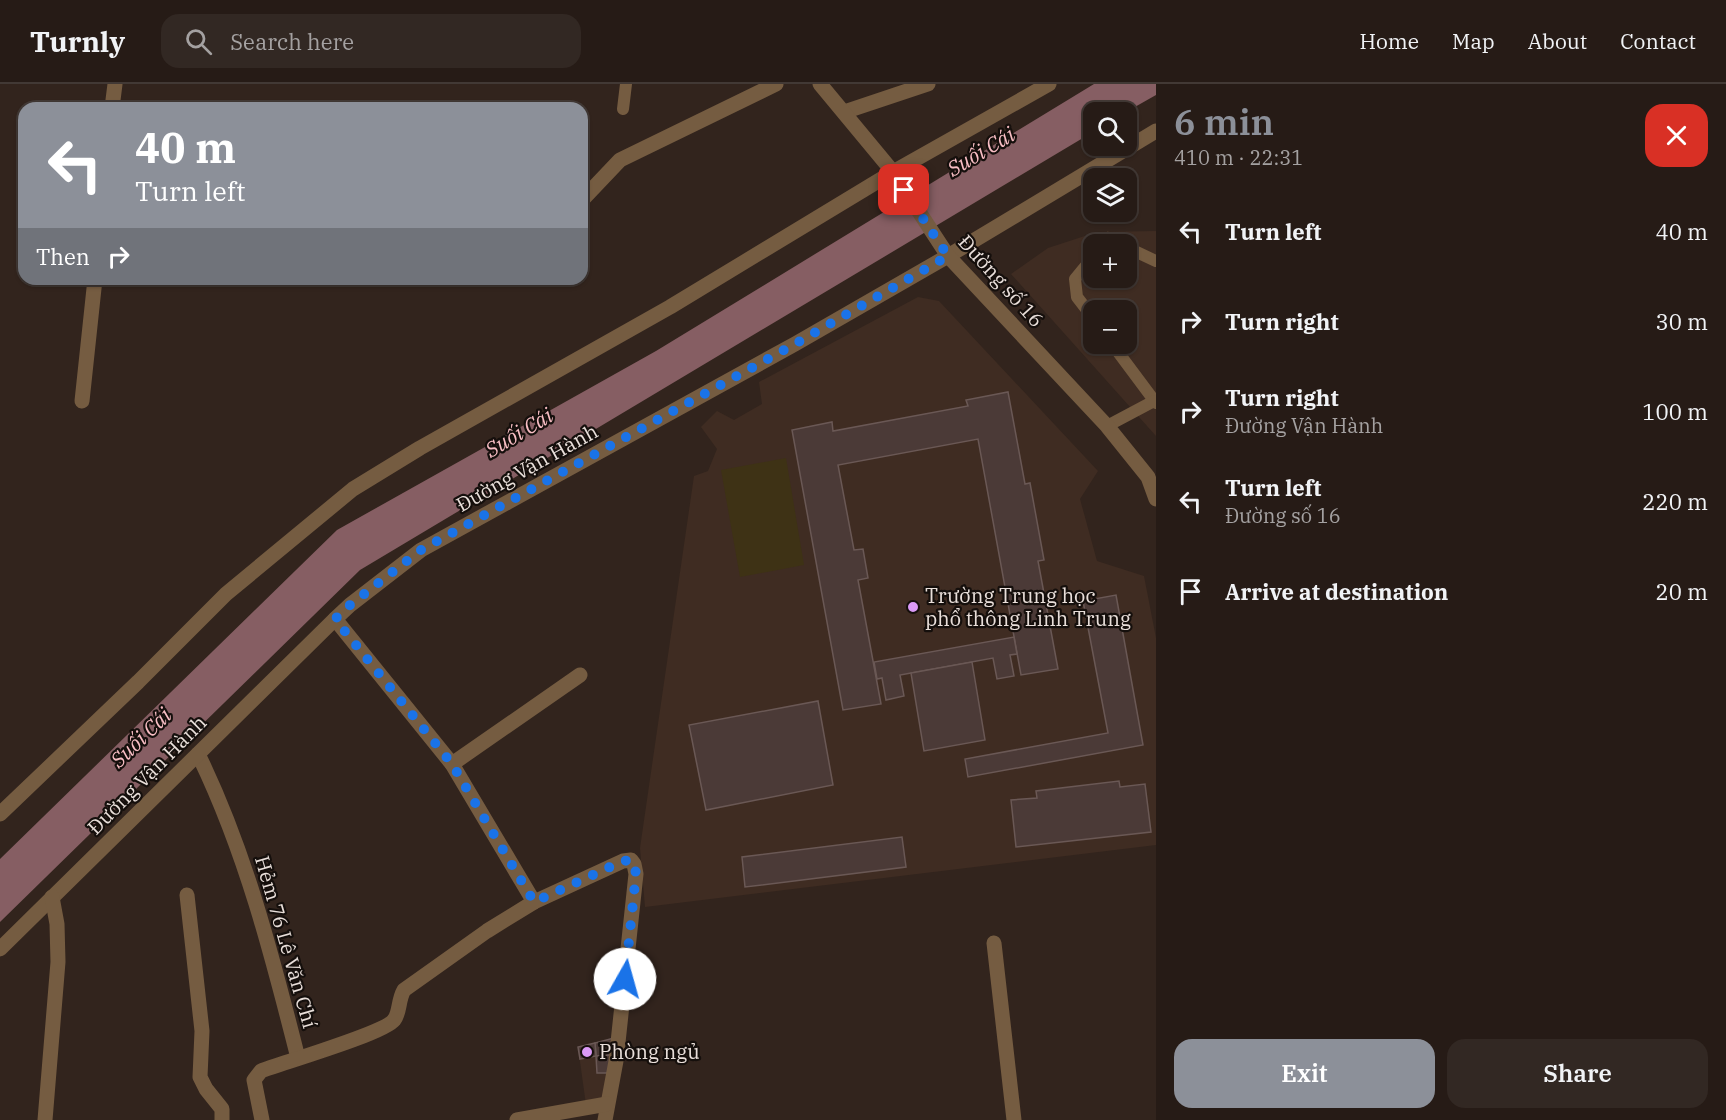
<!DOCTYPE html>
<html lang="en">
<head>
<meta charset="utf-8">
<style>
  :root { --surface:#261b16; --page:#322823; --text:#f1f3f6; --muted:#a4a1a1; --line:#423935; --accent:#8c9099 }
  body { margin:0; font-family:"IBM Plex Serif",serif; background:var(--page); color:var(--text); height:100vh; display:flex; flex-direction:column; font-size:22px; white-space:nowrap }
  * { box-sizing:border-box; margin:0 }
  p { font-size:20px; color:var(--muted) }
  .icon { flex:none; width:33px; height:33px; fill:none; stroke:currentColor; stroke-width:2; stroke-linecap:round; stroke-linejoin:round }
  .map { position:relative; flex:1; overflow:hidden }
  .panel { display:flex; flex-direction:column; background:var(--surface); width:570px }
  .panel>* { flex:none }
  .top-card { position:absolute; left:18px; top:18px; width:570px; height:183px; border-radius:18px; box-shadow:0 2px 4px #0004,0 0 0 2px var(--line); background:#8c9099; color:#fff; overflow:hidden }
  .tools { position:absolute; left:1083px; top:18px; display:grid; gap:12px }
  .tools a { display:grid; place-items:center; width:54px; height:54px; border-radius:12px; background:var(--surface); box-shadow:0 2px 4px #0004,0 0 0 2px var(--line); font-size:30px }
  .pin { position:absolute; display:grid; place-items:center; width:51px; height:51px; color:#fff; margin:-26px; border-radius:12px; box-shadow:0 3px 9px #0006 }
  .me { position:absolute; width:66px; margin:-33px; rotate:7deg; stroke-linejoin:round; filter:drop-shadow(0 0 4px #0008) }
  .turn { display:flex; align-items:center; gap:21px; height:126px; padding:0 18px; font-size:27px }
  .turn .icon { width:78px; height:78px; stroke-width:2.5 }
  .turn b { display:block; font-size:42px; line-height:51px }
  .then { display:flex; align-items:center; height:57px; padding:0 18px; background:#0003; gap:12px; font-size:22px }
  .round { display:grid; place-items:center; flex:none; width:63px; height:63px; border-radius:18px; background:var(--page) }
  .head { display:flex; align-items:center; justify-content:space-between; height:102px; padding:0 18px }
  h1 { font-size:36px; font-weight:600; line-height:45px; color:var(--accent) }
  .primary-button { display:flex; gap:12px; margin-top:auto; padding:12px 18px }
  .primary-button a { flex:1; height:69px; border-radius:18px; background:var(--accent); color:#fff; font-size:24px; font-weight:600; line-height:69px; text-align:center }
  .primary-button a+a { background:var(--page); color:var(--text) }
  ul { padding:0; list-style:none }
  li { display:flex; align-items:center; gap:18px; height:90px; padding:0 18px }
  li div { flex:1 }
  li b { display:block; font-size:22px }
  li em { font-style:normal }
  header { display:flex; align-items:center; gap:36px; box-sizing:border-box; height:84px; padding:0 30px; background:var(--surface); border-bottom:2px solid var(--line) }
  header strong { font-size:28px }
  nav { display:flex; gap:33px; margin-inline-start:auto; font-size:21px }
  .search { width:420px; height:54px; background:var(--page); display:flex; align-items:center; gap:15px; box-sizing:border-box; padding:0 21px; border-radius:18px; color:var(--muted); font-size:22px }
  main { display:flex; flex:1; min-height:0 }
  .map>svg:first-child { display:block }
  .built { fill:#3f2c22; fill-rule:evenodd }
  .green { fill:#3e3215 }
  .water { fill:#865e63 }
  .building { fill:#4b3a37; stroke:#6a5855; stroke-width:1.5 }
  .lines { fill:none; stroke-linecap:round; stroke-linejoin:round }
  .service { stroke:#755c41; stroke-width:12 }
  .minor { stroke:#755c41; stroke-width:15 }
  .tertiary { stroke:#755c41; stroke-width:15 }
  .route { stroke:#1a73e8; stroke-width:10; stroke-dasharray:0 18 }
  .poi-dot { fill:#da9af6; stroke:#150f0c; stroke-width:2 }
  .labels { text-anchor:middle; stroke-width:4.5; stroke-linejoin:round; paint-order:stroke }
  .street-label { font-size:20px; fill:#e9dfda; stroke:#150f0c }
  .poi-label { font-size:20px; fill:#e9dfda; stroke:#150f0c; text-anchor:start }
  .water-label { font-size:21px; font-style:italic; fill:#f8bec4; stroke:#150f0c }
</style>
</head>
<body>
<header>
<strong>Turnly</strong>
<div class="search"><svg class="icon" aria-label="search" viewBox="0 0 24 24"><circle cx="10" cy="10" r="6"/><path d="M15 15l6 6"/></svg>Search here</div>
<nav><a>Home</a><a>Map</a><a>About</a><a>Contact</a></nav>
</header>
<main>
<div class="map">
<svg width="1156" height="1036" viewBox="0 0 1156 1036">
  <rect width="100%" height="100%" fill="#32241d"/>
  <g class="built">
    <path d="M1156 147V352L1011 190 1048 164 1097 148ZM1094 160H1126V194H1094ZM1094 226H1126V260H1094Z"/>
    <polygon points="918,213 939,217 1098,387 1080,415 1097,477 1144,492 1156,554 1156,761 645,823 640,764 694,392 708,387 717,365 701,343 717,327 734,336 762,320 759,298"/>
    <polygon points="614,954 605,1018 586,1021 578,963"/>
  </g>
  <polygon class="green" points="786,374 804,481 740,493 721,386"/>
  <polygon class="water" points="1094,0 1156,0 1156,11 1126,28 1094,28 1093,48 360,486 0,838 0,775 337,446 656,267"/>
  <g class="building">
    <polygon points="1008,308 1025,400 1030,399 1044,476 1038,477 1058,585 1021,591 978,355 838,381 854,466 863,465 868,494 858,496 881,620 843,626 792,346 832,338 833,347 968,322 966,316"/>
    <polygon points="1116,511 1143,661 968,693 965,675 1108,649 1083,517"/>
    <polygon points="1014,553 1017,570 1010,571 1014,592 997,595 993,574 911,589 900,591 904,612 886,616 882,594 877,595 874,578"/>
    <polygon points="972,578 985,656 924,667 911,589"/>
    <polygon points="818,617 833,701 706,726 689,641"/>
    <polygon points="1119,697 1120,703 1145,700 1151,748 1016,763 1011,716 1037,714 1036,707"/>
    <polygon points="902,753 906,783 745,803 742,773"/>
    <polygon points="614,954 613,971 596,972 595,959"/>
    <polygon points="595,959 596,972 580,975 578,963"/>
    <polygon points="613,971 611,989 597,989 596,972"/>
  </g>
  <g class="lines">
    <g class="service">
      <polyline points="623,25 626,0"/>
      <polyline points="1103,160 1108,154 1121,160"/>
      <polyline points="1126,163 1156,177"/>
      <polyline points="1094,172 1075,195 1077,213 1094,235"/>
      <polyline points="1112,260 1156,319"/>
      <polyline points="1107,342 1154,317"/>
    </g>
    <g class="minor">
      <polyline points="112,24 115,0"/>
      <polyline points="844,28 928,0"/>
      <polyline points="582,116 620,76 776,0"/>
      <polyline points="82,317 95,195"/>
      <polyline points="335,535 452,680 534,818"/>
      <path d="M198 670C245 766 272 871 298 974"/>
      <polyline points="452,680 580,591"/>
      <polyline points="0,730 138,598 226,510 353,405 420,364 670,223 893,88 1049,0"/>
      <polyline points="187,811 202,947 200,993 206,1005 222,1025 222,1036"/>
      <polyline points="994,859 1014,1036"/>
      <polyline points="0,865 335,535 350,521 421,466 795,260 948,172 1156,47"/>
      <polyline points="45,1036 58,878 57,840 52,813"/>
      <path d="M262 1036 254 996 261 987C282 979 385 949 394 936 400 929 398 916 404 906L487 847 534 818 623 777 631 776 634 780 636 790 616 977 605 1036"/>
      <polyline points="517,1036 607,1020"/>
    </g>
    <polyline class="tertiary" points="820,0 893,88 948,172 1107,342 1148,393 1156,415"/>
  </g>
  <g class="lines">
    <polyline class="route" points="625,895 636,790 634,780 631,776 623,777 534,818 452,680 335,535 350,521 421,466 795,260 948,172 904,106"/>
  </g>
  <g class="poi-dot">
    <circle cx="913" cy="523" r="6"/>
    <circle cx="587" cy="968" r="6"/>
  </g>
  <g class="labels">
    <g class="street-label">
      <text transform="translate(1001 197) rotate(48)" y="7">Đường số 16</text>
      <text transform="translate(527 384) rotate(-29)" y="7">Đường Vận Hành</text>
      <text transform="translate(147 691) rotate(-45)" y="7">Đường Vận Hành</text>
      <text transform="translate(286 858) rotate(74)" y="7">Hẻm 76 Lê Văn Chí</text>
    </g>
    <g class="poi-label">
      <text x="925" y="519">Trường Trung học<tspan x="925" dy="23">phổ thông Linh Trung</tspan></text>
      <text x="599" y="975">Phòng ngủ</text>
    </g>
    <g class="water-label">
      <text transform="translate(981 68) rotate(-31)" y="7">Suối Cái</text>
      <text transform="translate(519 349) rotate(-31)" y="7">Suối Cái</text>
      <text transform="translate(141 654) rotate(-44)" y="7">Suối Cái</text>
    </g>
  </g>
</svg>
<div class="tools">
<a><svg class="icon" aria-label="search" viewBox="0 0 24 24"><circle cx="10" cy="10" r="6"/><path d="M15 15l6 6"/></svg></a>
<a><svg class="icon" aria-label="layers" viewBox="0 0 24 24"><path d="M12 4l9 5-9 5-9-5zM3 14l9 5 9-5"/></svg></a>
<a>+</a>
<a>−</a>
</div>
<div class="pin" style="left:904px;top:106px;background:#d93025"><svg class="icon" aria-label="arrive" viewBox="0 0 24 24"><path d="M6 21V4h12l-3 4 3 4H6"/></svg></div>
<svg class="me" style="left:625px;top:895px" viewBox="-20 -20 40 40"><circle r="19" fill="#fff"/><path d="M0-13L10 11 0 6-10 11z" fill="#1a73e8"/></svg>
<div class="top-card">
<div class="turn"><svg class="icon" aria-label="left" viewBox="0 0 24 24"><path d="M17 20v-9H6M10 6l-5 5 5 5"/></svg><div><b>40 m</b>Turn left</div></div>
<div class="then">Then<svg class="icon" aria-label="right" viewBox="0 0 24 24"><path d="M7 20v-9h11M14 6l5 5-5 5"/></svg></div>
</div>
</div>
<section class="panel">
<div class="head"><div><h1>6 min</h1><p>410 m · 22:31</p></div><a class="round" style="background:#d93025;color:#fff"><svg class="icon" aria-label="close" viewBox="0 0 24 24"><path d="M6 6l12 12M18 6L6 18"/></svg></a></div>
<ul>
<li><svg class="icon" aria-label="left" viewBox="0 0 24 24"><path d="M17 20v-9H6M10 6l-5 5 5 5"/></svg><div><b>Turn left</b></div><em>40 m</em></li>
<li><svg class="icon" aria-label="right" viewBox="0 0 24 24"><path d="M7 20v-9h11M14 6l5 5-5 5"/></svg><div><b>Turn right</b></div><em>30 m</em></li>
<li><svg class="icon" aria-label="right" viewBox="0 0 24 24"><path d="M7 20v-9h11M14 6l5 5-5 5"/></svg><div><b>Turn right</b><p>Đường Vận Hành</p></div><em>100 m</em></li>
<li><svg class="icon" aria-label="left" viewBox="0 0 24 24"><path d="M17 20v-9H6M10 6l-5 5 5 5"/></svg><div><b>Turn left</b><p>Đường số 16</p></div><em>220 m</em></li>
<li><svg class="icon" aria-label="arrive" viewBox="0 0 24 24"><path d="M6 21V4h12l-3 4 3 4H6"/></svg><div><b>Arrive at destination</b></div><em>20 m</em></li>
</ul>
<div class="primary-button"><a>Exit</a><a>Share</a></div>
</section>
</main>
</body>
</html>
